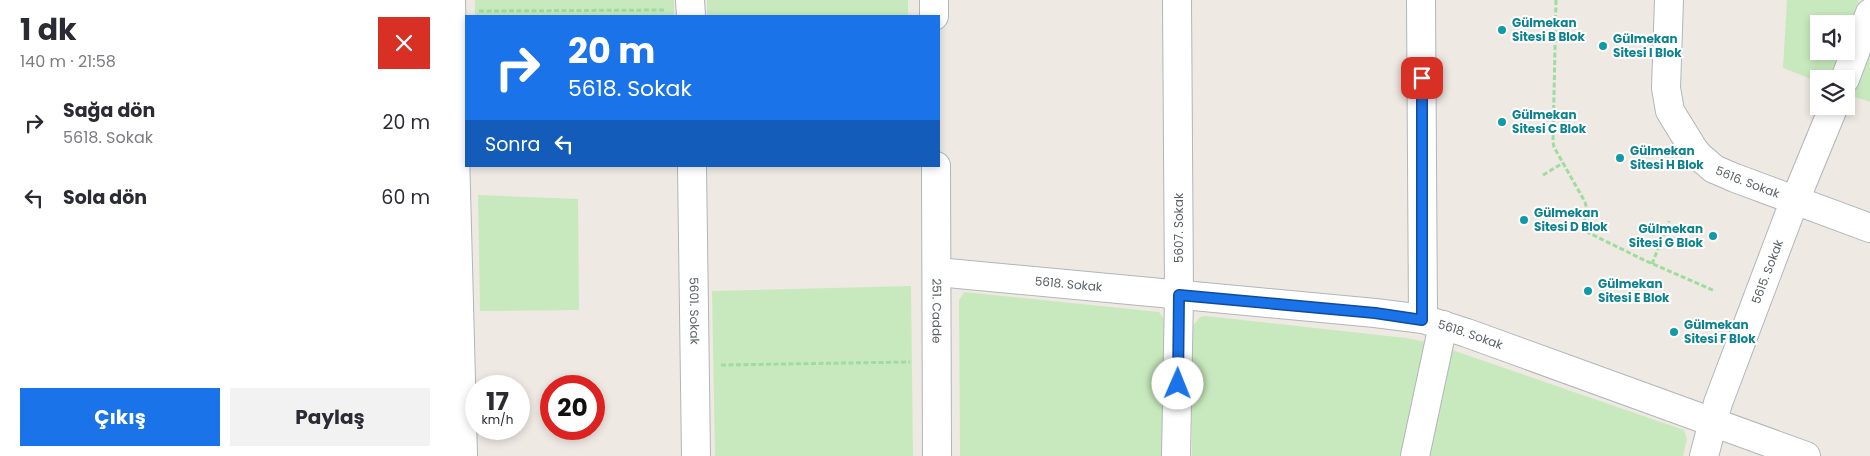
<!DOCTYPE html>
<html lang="tr">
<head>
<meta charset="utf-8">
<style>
  :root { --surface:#fff; --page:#f2f2f3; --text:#2b2b33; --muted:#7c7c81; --accent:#1a73e8 }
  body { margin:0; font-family:Poppins,sans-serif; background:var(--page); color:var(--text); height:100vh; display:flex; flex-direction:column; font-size:19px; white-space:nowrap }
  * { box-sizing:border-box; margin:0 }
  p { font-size:16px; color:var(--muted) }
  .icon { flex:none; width:28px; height:28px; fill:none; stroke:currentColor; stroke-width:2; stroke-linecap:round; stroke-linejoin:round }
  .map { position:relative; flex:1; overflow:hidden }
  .sheet { display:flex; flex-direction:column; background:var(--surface); width:450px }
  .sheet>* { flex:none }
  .guide { position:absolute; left:15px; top:15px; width:475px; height:152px; border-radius:0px; box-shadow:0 2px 8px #0003; background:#1a73e8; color:#fff; overflow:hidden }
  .tools { position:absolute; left:1360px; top:15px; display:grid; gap:10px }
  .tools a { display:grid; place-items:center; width:45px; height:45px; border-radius:0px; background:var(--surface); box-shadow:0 2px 8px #0003; font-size:25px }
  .speed { position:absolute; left:15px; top:375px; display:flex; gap:10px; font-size:25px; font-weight:700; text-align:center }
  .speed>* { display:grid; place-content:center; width:65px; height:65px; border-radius:50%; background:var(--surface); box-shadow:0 2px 8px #0003; line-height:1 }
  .speed small { font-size:12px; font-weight:400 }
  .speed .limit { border:8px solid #d22; background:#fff; color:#111 }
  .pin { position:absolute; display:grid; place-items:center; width:42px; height:42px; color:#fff; margin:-21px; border-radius:10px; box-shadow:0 2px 8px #0006 }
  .me { position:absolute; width:55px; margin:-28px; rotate:1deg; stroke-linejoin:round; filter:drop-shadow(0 0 4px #0008) }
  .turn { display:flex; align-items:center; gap:18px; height:105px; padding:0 20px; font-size:22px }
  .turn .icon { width:65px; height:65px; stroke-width:2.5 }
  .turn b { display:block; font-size:35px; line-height:42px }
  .then { display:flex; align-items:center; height:48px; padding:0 20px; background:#0003; gap:10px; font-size:19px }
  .round { display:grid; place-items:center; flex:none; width:52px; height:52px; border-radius:0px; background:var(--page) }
  .overview { display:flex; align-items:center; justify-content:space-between; height:85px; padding:0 20px }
  h1 { font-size:30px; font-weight:700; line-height:38px }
  .button { display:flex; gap:10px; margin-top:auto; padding:10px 20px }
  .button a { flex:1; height:58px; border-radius:0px; background:var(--accent); color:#fff; font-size:20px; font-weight:700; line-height:58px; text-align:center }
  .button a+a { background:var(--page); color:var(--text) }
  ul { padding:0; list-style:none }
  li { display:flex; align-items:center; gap:15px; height:75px; padding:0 20px }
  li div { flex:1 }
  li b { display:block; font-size:19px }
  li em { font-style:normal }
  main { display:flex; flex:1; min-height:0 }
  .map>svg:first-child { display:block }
  .green { fill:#c8e9bd }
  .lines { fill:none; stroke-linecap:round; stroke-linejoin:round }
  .minor-casing { stroke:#b1b6b9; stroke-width:30 }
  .path { stroke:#9fdc9f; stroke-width:3; stroke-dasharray:5 2.5; stroke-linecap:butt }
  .minor { stroke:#fff; stroke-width:28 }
  .route-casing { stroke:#114b97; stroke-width:12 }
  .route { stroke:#1a73e8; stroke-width:9 }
  .culture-dot { fill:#0f9aa8; stroke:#fff; stroke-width:2 }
  .labels { text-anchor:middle; stroke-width:4; stroke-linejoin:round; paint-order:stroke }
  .culture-label { font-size:12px; font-weight:bold; fill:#0d838f; stroke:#fff; text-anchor:start }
  .street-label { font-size:12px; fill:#5b6265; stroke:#fff }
</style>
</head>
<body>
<main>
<section class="sheet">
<div class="overview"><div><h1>1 dk</h1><p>140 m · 21:58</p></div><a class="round" style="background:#d93025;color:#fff"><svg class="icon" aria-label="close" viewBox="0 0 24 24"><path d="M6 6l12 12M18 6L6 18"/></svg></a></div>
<ul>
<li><svg class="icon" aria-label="right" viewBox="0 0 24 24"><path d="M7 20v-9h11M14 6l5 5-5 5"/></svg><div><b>Sağa dön</b><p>5618. Sokak</p></div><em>20 m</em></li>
<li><svg class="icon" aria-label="left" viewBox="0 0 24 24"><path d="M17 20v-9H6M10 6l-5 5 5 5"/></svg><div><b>Sola dön</b></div><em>60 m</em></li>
</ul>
<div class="button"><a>Çıkış</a><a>Paylaş</a></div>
</section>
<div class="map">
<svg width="1420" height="456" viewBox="0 0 1420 456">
  <rect width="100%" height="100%" fill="#efe9e3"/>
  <g class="green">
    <rect x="25" y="0" width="199" height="16"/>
    <rect x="257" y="0" width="201" height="16"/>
    <polygon points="1337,0 1409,0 1396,39 1396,24 1369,24 1369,51 1392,51 1381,79 1369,79 1369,82 1333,68"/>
    <polygon points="1420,50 1420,102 1402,96"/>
    <polygon points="28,195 128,199 129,310 30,311"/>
    <polygon points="461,286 463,456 265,456 262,291"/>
    <polygon points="514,292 709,312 715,320 713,456 510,456 509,300"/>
    <polygon points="755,316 956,338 982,343 1234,430 1237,439 1233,456 742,456 742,327 750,317"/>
  </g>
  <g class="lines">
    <defs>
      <g id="minor">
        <polyline points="1,0 13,456"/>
        <polyline points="240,0 241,16"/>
        <polyline points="484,0 484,16"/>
        <polyline points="971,0 973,319"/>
        <path id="s1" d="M1219 0 1216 88 1220 111 1244 150 1250 157 1264 169 1285 178 1420 228"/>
        <polyline points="1395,79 1420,13"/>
        <path id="s2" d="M242 166 246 456"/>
        <path id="s3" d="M486 166 487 456"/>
        <path id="s4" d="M487 272 925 313 973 319 1017 333 1356 456"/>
        <polyline points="726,456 729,295 727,0"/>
        <polyline points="965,456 993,325"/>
        <path id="s5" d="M1254 456 1268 403 1339 215 1384 106"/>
      </g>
    </defs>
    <use href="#minor" class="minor-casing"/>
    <g class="path">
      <polyline points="1106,0 1103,142 1104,147 1135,202 1136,206 1134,228 1139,233 1196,261 1265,291"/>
      <polyline points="29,11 215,10"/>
      <polyline points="1093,175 1113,163"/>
      <polyline points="1202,264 1219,221"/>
      <polyline points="271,365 460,362"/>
    </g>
    <use href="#minor" class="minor"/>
  </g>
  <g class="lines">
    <defs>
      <polyline id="route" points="728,384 729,295 925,313 972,320 972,78"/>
    </defs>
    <use href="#route" class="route-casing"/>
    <use href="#route" class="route"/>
  </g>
  <g class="culture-dot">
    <circle cx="1052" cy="30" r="5"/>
    <circle cx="1153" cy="46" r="5"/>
    <circle cx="1052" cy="122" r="5"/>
    <circle cx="1170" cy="158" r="5"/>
    <circle cx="1074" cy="220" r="5"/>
    <circle cx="1263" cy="236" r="5"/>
    <circle cx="1138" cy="291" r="5"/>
    <circle cx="1224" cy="332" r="5"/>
  </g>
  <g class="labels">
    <g class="culture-label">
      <text x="1062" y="27">Gülmekan<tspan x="1062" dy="14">Sitesi B Blok</tspan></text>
      <text x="1163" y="43">Gülmekan<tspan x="1163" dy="14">Sitesi I Blok</tspan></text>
      <text x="1062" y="119">Gülmekan<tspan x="1062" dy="14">Sitesi C Blok</tspan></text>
      <text x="1180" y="155">Gülmekan<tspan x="1180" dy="14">Sitesi H Blok</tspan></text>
      <text x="1084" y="217">Gülmekan<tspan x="1084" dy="14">Sitesi D Blok</tspan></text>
      <text x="1253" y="233" text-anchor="end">Gülmekan<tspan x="1253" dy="14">Sitesi G Blok</tspan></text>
      <text x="1148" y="288">Gülmekan<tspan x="1148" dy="14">Sitesi E Blok</tspan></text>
      <text x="1234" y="329">Gülmekan<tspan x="1234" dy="14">Sitesi F Blok</tspan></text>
    </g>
    <g class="street-label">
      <text dy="4" stroke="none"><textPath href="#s1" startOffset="221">5616. Sokak</textPath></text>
      <text transform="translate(729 228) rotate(-90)" y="4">5607. Sokak</text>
      <text dy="4" stroke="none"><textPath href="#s5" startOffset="195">5615. Sokak</textPath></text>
      <text dy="4" stroke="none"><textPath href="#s4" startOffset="132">5618. Sokak</textPath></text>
      <text dy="4" stroke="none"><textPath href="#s2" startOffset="145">5601. Sokak</textPath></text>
      <text dy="4" stroke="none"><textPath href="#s3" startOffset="145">251. Cadde</textPath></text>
      <text dy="4" stroke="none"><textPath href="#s4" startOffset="538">5618. Sokak</textPath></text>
    </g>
  </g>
</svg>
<div class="tools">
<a><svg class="icon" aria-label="sound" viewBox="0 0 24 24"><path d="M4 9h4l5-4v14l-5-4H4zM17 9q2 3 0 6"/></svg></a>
<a><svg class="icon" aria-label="layers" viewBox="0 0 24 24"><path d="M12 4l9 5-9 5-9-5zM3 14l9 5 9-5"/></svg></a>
</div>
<div class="speed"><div>17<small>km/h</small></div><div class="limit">20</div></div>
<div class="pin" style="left:972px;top:78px;background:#d93025"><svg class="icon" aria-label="arrive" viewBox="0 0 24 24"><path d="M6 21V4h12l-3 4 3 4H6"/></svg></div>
<svg class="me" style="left:728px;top:384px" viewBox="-20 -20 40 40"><circle r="19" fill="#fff"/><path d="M0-13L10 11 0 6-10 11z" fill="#1a73e8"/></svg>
<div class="guide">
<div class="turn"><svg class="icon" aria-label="right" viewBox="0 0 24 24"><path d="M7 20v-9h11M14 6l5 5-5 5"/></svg><div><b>20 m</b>5618. Sokak</div></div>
<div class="then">Sonra<svg class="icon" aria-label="left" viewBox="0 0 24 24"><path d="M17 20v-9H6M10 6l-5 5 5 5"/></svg></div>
</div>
</div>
</main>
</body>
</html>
